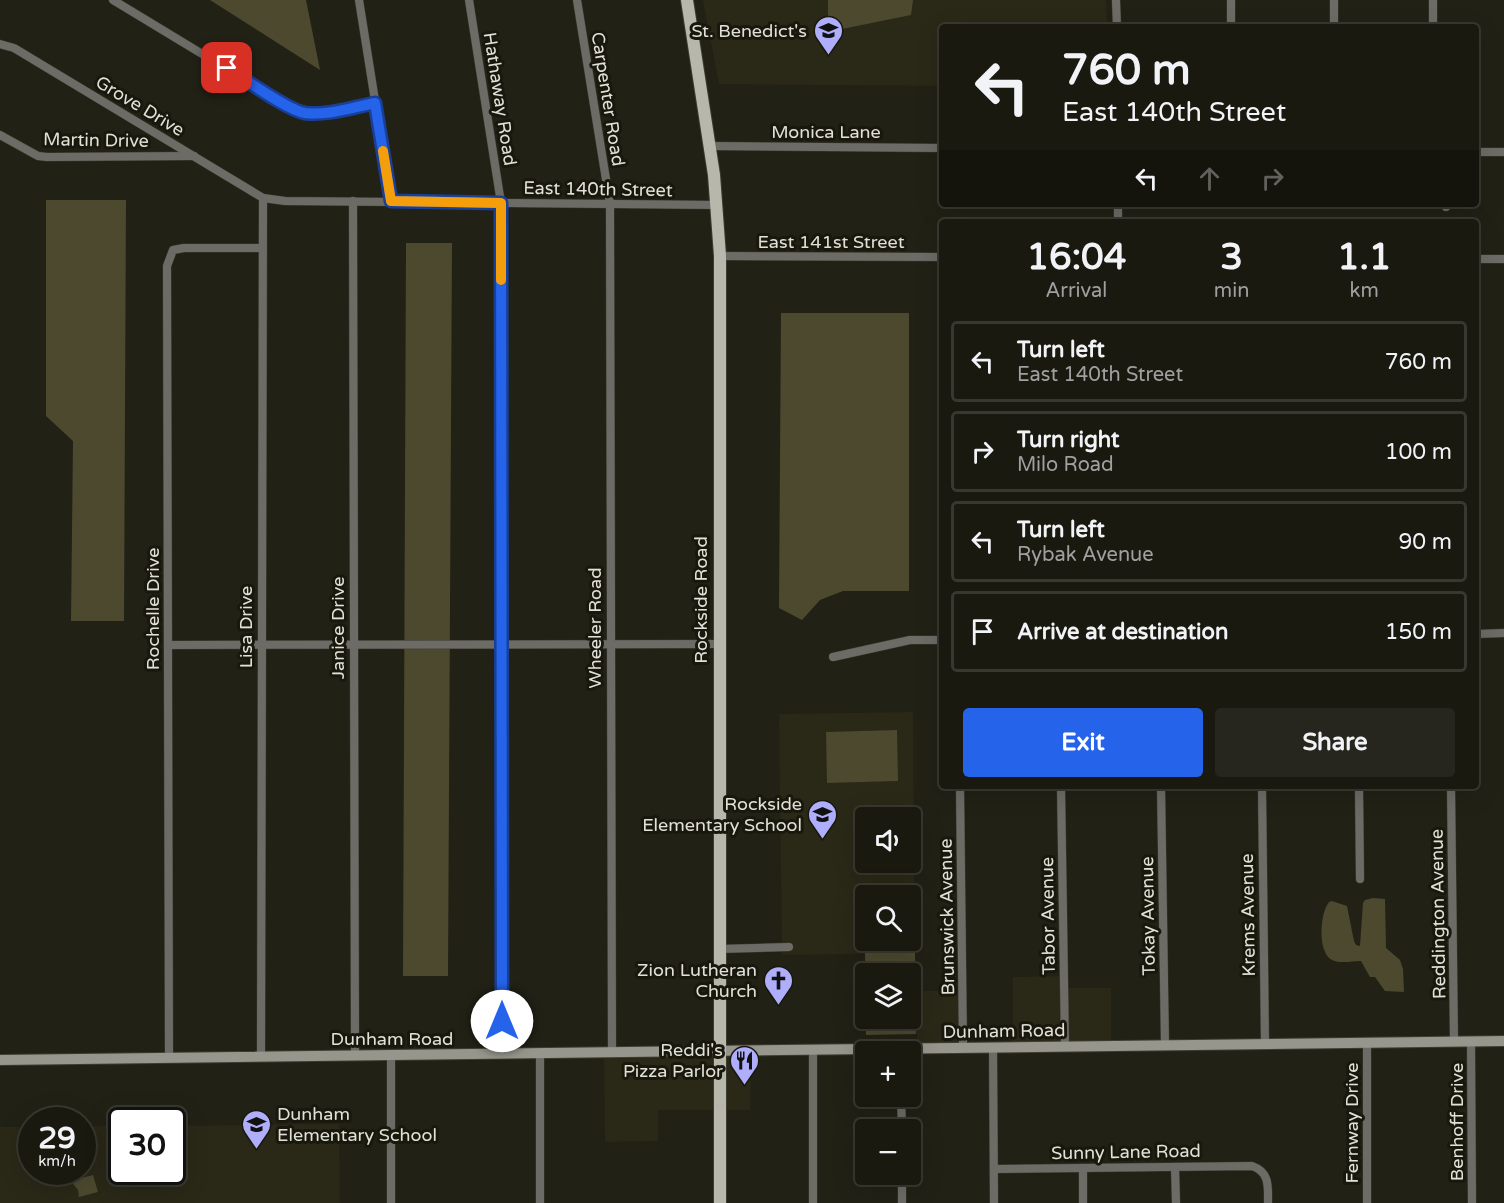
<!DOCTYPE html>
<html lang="en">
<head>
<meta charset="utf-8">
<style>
  :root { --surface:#1a1910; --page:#27261e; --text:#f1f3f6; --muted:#9fa09f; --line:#383830; --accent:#2563eb }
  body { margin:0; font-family:"Varela Round",sans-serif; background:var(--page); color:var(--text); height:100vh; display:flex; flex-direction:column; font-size:22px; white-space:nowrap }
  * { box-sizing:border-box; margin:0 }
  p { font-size:20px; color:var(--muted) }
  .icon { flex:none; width:33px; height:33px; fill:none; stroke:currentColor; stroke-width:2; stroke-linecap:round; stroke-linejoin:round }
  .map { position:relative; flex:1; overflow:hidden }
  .drawer { position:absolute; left:939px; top:219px; width:540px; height:570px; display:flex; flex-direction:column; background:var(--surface); border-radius:6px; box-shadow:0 6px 24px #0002,0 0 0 2px var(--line) }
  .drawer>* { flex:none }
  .hud { position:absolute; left:939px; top:24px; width:540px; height:183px; border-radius:6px; box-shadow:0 6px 24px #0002,0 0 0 2px var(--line); background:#1a1910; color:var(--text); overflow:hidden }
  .tools { position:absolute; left:855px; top:807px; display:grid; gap:12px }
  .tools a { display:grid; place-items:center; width:66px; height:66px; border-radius:6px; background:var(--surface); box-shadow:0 6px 24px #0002,0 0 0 2px var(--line); font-size:30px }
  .speed { position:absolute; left:18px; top:1107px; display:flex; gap:12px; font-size:30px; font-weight:700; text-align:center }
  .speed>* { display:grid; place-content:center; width:78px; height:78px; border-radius:50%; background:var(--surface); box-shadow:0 6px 24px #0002,0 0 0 2px var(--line); line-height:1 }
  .speed small { font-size:15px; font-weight:400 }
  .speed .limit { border:3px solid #111; border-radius:9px; background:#fff; color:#111 }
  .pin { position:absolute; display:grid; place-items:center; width:51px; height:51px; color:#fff; margin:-26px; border-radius:12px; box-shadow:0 3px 9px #0006 }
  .me { position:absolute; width:66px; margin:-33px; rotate:0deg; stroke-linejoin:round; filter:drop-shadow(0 0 4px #0008) }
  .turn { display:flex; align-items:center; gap:21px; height:126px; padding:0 24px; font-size:27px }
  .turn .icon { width:78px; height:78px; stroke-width:2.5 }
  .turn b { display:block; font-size:42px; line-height:51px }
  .lanes { display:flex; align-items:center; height:57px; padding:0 24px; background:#0003; justify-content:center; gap:30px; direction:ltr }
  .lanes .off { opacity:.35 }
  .eta { display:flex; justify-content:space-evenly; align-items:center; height:102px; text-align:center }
  .eta b { font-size:36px; font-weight:700; line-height:42px }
  .cta { display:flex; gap:12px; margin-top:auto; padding:12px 24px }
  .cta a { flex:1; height:69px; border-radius:6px; background:var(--accent); color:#fff; font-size:24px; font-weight:700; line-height:69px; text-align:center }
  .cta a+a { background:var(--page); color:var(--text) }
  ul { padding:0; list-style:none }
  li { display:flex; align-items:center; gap:18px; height:81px; margin:0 12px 9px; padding:0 12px; border:3px solid var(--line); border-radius:6px }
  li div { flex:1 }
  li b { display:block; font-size:22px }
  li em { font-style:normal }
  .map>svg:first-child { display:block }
  .built { fill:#2a2817; fill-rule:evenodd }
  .green { fill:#4c492f; fill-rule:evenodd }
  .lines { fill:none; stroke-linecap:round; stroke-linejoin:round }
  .street-casing { stroke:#3d3c31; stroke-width:9 }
  .secondary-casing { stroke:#3d3c31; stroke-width:12 }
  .primary-casing { stroke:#3d3c31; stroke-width:14 }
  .street { stroke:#6c6b66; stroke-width:8 }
  .secondary { stroke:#97968d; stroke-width:10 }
  .primary { stroke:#b8b7ab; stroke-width:12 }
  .route-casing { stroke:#184099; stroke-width:15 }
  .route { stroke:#2563eb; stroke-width:10 }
  .slow { stroke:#f59e0b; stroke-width:10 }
  .labels { text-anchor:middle; stroke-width:6; stroke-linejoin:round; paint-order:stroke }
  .poi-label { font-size:18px; fill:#e1e0d9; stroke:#19180d; text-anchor:end }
  .street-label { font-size:18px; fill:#e1e0d9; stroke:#19180d }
</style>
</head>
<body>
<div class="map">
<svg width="1504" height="1203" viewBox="0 0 1504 1203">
  <rect width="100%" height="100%" fill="#222116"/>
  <g class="built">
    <polygon points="703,0 1106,0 1107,27 942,27 942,86 719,84"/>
    <path d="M913 712 915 953 782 955 779 714ZM866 818H910V862H866ZM866 896H910V940H866Z"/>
    <polygon points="1065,976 1065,988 1111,988 1111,1046 1013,1047 1013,977"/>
    <polygon points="916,991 962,991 963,1047 917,1048"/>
    <polygon points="751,1048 750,1110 658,1110 658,1141 605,1142 604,1052"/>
    <polygon points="339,1124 340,1203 0,1203 0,1127 31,1127 32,1172 82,1172 83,1126 121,1126 122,1172 172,1172 173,1126"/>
  </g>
  <g class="green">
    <polygon points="210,0 306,0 320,70"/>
    <polygon points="828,0 913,0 911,15 837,30 828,19"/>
    <polygon points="46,200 126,200 124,621 71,621 73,441 46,416"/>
    <polygon points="406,243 452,243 448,976 403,976"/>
    <polygon points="781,313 909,313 909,591 843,591 820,600 802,620 779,608"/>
    <polygon points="897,730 898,781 827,783 826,732"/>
    <path d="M1373 898 1385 899 1386 948 1400 960 1403 969 1404 992 1385 991 1375 977H1370L1361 961C1352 961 1340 964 1332 960 1317 952 1320 913 1329 902L1332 901 1347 906 1354 941 1356 945 1360 946 1363 903 1365 900Z"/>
    <path d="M865 953H915L916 1034 866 1035ZM866 974H910V1018H866Z"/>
    <polygon points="93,1175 98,1192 79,1197 78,1190 71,1181"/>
  </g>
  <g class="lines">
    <defs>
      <g id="street">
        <path d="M113 0 293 109C320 117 348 108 375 103"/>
        <polyline points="359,0 391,201"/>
        <polyline points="469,0 501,203 502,1054"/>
        <polyline points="577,0 610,204 612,1052"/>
        <polyline points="1116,0 1117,27"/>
        <polyline points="1231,0 1231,27"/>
        <polyline points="1334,0 1334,27"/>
        <polyline points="1433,0 1433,27"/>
        <polyline points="0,44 14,48 263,198 285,201 717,205"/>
        <polyline points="0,135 38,156 47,157 194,156"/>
        <polyline points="710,146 942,148"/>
        <polyline points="1476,152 1504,152"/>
        <polyline points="353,201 355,1056"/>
        <polyline points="1118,204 1118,222"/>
        <polyline points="1446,204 1446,207"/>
        <polyline points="720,256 942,257"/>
        <polyline points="1476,259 1504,259"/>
        <polyline points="1476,634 1504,633"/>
        <polyline points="168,645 719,644"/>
        <polyline points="833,657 910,640 942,640"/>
        <polyline points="960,786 963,1047"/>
        <polyline points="1061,786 1065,1046"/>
        <polyline points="1161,786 1165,1045"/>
        <polyline points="1262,786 1265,1044"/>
        <polyline points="1359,786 1360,879"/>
        <polyline points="1451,786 1454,1042"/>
        <polyline points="719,949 789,947"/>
        <polyline points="1471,1042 1472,1203"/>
        <polyline points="993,1047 994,1203"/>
        <polyline points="813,1050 813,1203"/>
        <polyline points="540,1053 540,1203"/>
        <polyline points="261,1056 263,198"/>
        <polyline points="169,1058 167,266 173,250 184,248 262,248"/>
        <polyline points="901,1096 902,1130"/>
        <polyline points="1175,1167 1176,1203"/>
        <path d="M994 1169 1252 1166C1270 1172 1268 1187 1268 1203"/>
        <polyline points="902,1174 902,1203"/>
        <polyline points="391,1203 391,1056"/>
        <polyline points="1083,1203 1083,1168"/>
        <polyline points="1367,1203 1367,1043"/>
      </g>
      <polyline id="secondary" points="0,1060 1504,1041"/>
      <polyline id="primary" points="687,0 714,175 720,256 720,1203"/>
    </defs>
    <use href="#street" class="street-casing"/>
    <use href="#secondary" class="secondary-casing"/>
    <use href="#primary" class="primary-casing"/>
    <use href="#street" class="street"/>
    <use href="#secondary" class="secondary"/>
    <use href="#primary" class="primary"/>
  </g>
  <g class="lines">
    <defs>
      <path id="route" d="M227 68C245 79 287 110 305 113 327 116 354 107 375 103L391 201 501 203 502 1021"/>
    </defs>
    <use href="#route" class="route-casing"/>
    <use href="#route" class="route"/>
    <polyline class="slow" points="383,151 391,201 501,203 501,280"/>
  </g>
  <defs>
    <symbol id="school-pin" viewBox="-11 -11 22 30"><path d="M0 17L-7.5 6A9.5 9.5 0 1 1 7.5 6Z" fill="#aeaefb" stroke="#19180d"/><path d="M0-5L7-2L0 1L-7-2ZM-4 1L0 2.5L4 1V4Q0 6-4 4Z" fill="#111"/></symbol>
    <symbol id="church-pin" viewBox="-11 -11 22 30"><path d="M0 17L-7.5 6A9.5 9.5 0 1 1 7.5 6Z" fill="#aeaefb" stroke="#19180d"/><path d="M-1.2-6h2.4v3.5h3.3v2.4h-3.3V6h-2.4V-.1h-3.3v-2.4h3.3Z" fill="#111"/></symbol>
    <symbol id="restaurant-pin" viewBox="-11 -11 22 30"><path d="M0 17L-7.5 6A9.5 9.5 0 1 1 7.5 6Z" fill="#aeaefb" stroke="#19180d"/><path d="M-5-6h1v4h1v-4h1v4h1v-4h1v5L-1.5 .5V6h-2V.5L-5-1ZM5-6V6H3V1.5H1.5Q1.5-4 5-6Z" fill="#111"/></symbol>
  </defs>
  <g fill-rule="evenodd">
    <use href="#school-pin" x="812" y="14" width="33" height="45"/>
    <use href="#school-pin" x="806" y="798" width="33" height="45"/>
    <use href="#church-pin" x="762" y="964" width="33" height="45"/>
    <use href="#restaurant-pin" x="728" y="1044" width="33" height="45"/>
    <use href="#school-pin" x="240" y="1108" width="33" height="45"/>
  </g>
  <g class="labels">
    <g class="poi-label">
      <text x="807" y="37">St. Benedict's</text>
      <text x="802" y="810">Rockside<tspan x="802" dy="21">Elementary School</tspan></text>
      <text x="757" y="976">Zion Lutheran<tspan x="757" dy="21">Church</tspan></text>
      <text x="723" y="1056">Reddi's<tspan x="723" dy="21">Pizza Parlor</tspan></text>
      <text x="277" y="1120" text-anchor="start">Dunham<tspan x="277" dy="21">Elementary School</tspan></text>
    </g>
    <g class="street-label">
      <text transform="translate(500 99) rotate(81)" y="6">Hathaway Road</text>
      <text transform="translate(608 99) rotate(81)" y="6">Carpenter Road</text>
      <text transform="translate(140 106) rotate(31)" y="6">Grove Drive</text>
      <text x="826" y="138">Monica Lane</text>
      <text transform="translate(96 140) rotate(1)" y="6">Martin Drive</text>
      <text transform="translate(598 189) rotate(1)" y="6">East 140th Street</text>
      <text x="831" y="248">East 141st Street</text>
      <text transform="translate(701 600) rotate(-90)" y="6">Rockside Road</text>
      <text transform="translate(153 609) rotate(-90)" y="6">Rochelle Drive</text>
      <text transform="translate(246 627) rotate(-90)" y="6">Lisa Drive</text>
      <text transform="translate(338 628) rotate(-90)" y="6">Janice Drive</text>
      <text transform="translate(595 628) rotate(-90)" y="6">Wheeler Road</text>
      <text transform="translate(1438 914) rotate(-91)" y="6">Reddington Avenue</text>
      <text transform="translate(1248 915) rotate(-91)" y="6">Krems Avenue</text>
      <text transform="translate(1048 916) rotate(-91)" y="6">Tabor Avenue</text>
      <text transform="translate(1148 916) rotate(-91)" y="6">Tokay Avenue</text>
      <text transform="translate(947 917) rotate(-91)" y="6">Brunswick Avenue</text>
      <text transform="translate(1004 1031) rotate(-1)" y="6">Dunham Road</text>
      <text x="392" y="1045">Dunham Road</text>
      <text transform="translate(1457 1122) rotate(-90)" y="6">Benhoff Drive</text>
      <text transform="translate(1352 1123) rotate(-90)" y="6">Fernway Drive</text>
      <text transform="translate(1126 1152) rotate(-1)" y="6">Sunny Lane Road</text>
    </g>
  </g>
</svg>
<div class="tools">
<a><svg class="icon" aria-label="sound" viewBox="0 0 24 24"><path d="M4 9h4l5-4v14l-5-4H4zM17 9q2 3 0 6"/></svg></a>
<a><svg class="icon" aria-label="search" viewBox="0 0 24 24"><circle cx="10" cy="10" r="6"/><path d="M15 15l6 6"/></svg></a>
<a><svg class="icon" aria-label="layers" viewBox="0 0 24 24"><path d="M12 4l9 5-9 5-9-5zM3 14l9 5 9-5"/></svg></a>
<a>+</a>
<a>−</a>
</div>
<div class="speed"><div>29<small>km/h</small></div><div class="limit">30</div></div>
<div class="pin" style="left:227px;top:68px;background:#d93025"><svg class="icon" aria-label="arrive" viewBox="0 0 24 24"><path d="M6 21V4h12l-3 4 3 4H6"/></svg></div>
<svg class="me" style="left:502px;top:1021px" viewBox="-20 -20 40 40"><circle r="19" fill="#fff"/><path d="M0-13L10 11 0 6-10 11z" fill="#2563eb"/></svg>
<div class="hud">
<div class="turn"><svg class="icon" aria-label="left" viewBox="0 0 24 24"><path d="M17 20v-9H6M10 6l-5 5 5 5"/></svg><div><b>760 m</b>East 140th Street</div></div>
<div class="lanes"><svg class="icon" aria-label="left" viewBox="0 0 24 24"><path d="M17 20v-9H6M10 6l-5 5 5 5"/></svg><svg class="icon off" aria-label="ahead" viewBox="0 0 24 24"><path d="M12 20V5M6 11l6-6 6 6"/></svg><svg class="icon off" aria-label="right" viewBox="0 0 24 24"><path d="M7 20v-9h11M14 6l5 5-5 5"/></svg></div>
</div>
<section class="drawer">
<div class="eta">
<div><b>16:04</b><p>Arrival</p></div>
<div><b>3</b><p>min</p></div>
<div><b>1.1</b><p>km</p></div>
</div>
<ul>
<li><svg class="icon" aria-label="left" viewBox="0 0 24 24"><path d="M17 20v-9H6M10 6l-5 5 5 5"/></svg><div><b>Turn left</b><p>East 140th Street</p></div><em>760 m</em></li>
<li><svg class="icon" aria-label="right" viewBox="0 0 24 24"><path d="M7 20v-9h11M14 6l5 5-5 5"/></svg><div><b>Turn right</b><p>Milo Road</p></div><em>100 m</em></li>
<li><svg class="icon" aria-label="left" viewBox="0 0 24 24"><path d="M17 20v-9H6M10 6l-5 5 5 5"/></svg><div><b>Turn left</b><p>Rybak Avenue</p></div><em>90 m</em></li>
<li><svg class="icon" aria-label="arrive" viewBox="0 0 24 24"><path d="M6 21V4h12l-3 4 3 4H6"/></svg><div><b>Arrive at destination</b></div><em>150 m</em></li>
</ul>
<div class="cta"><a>Exit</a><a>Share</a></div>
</section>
</div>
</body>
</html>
